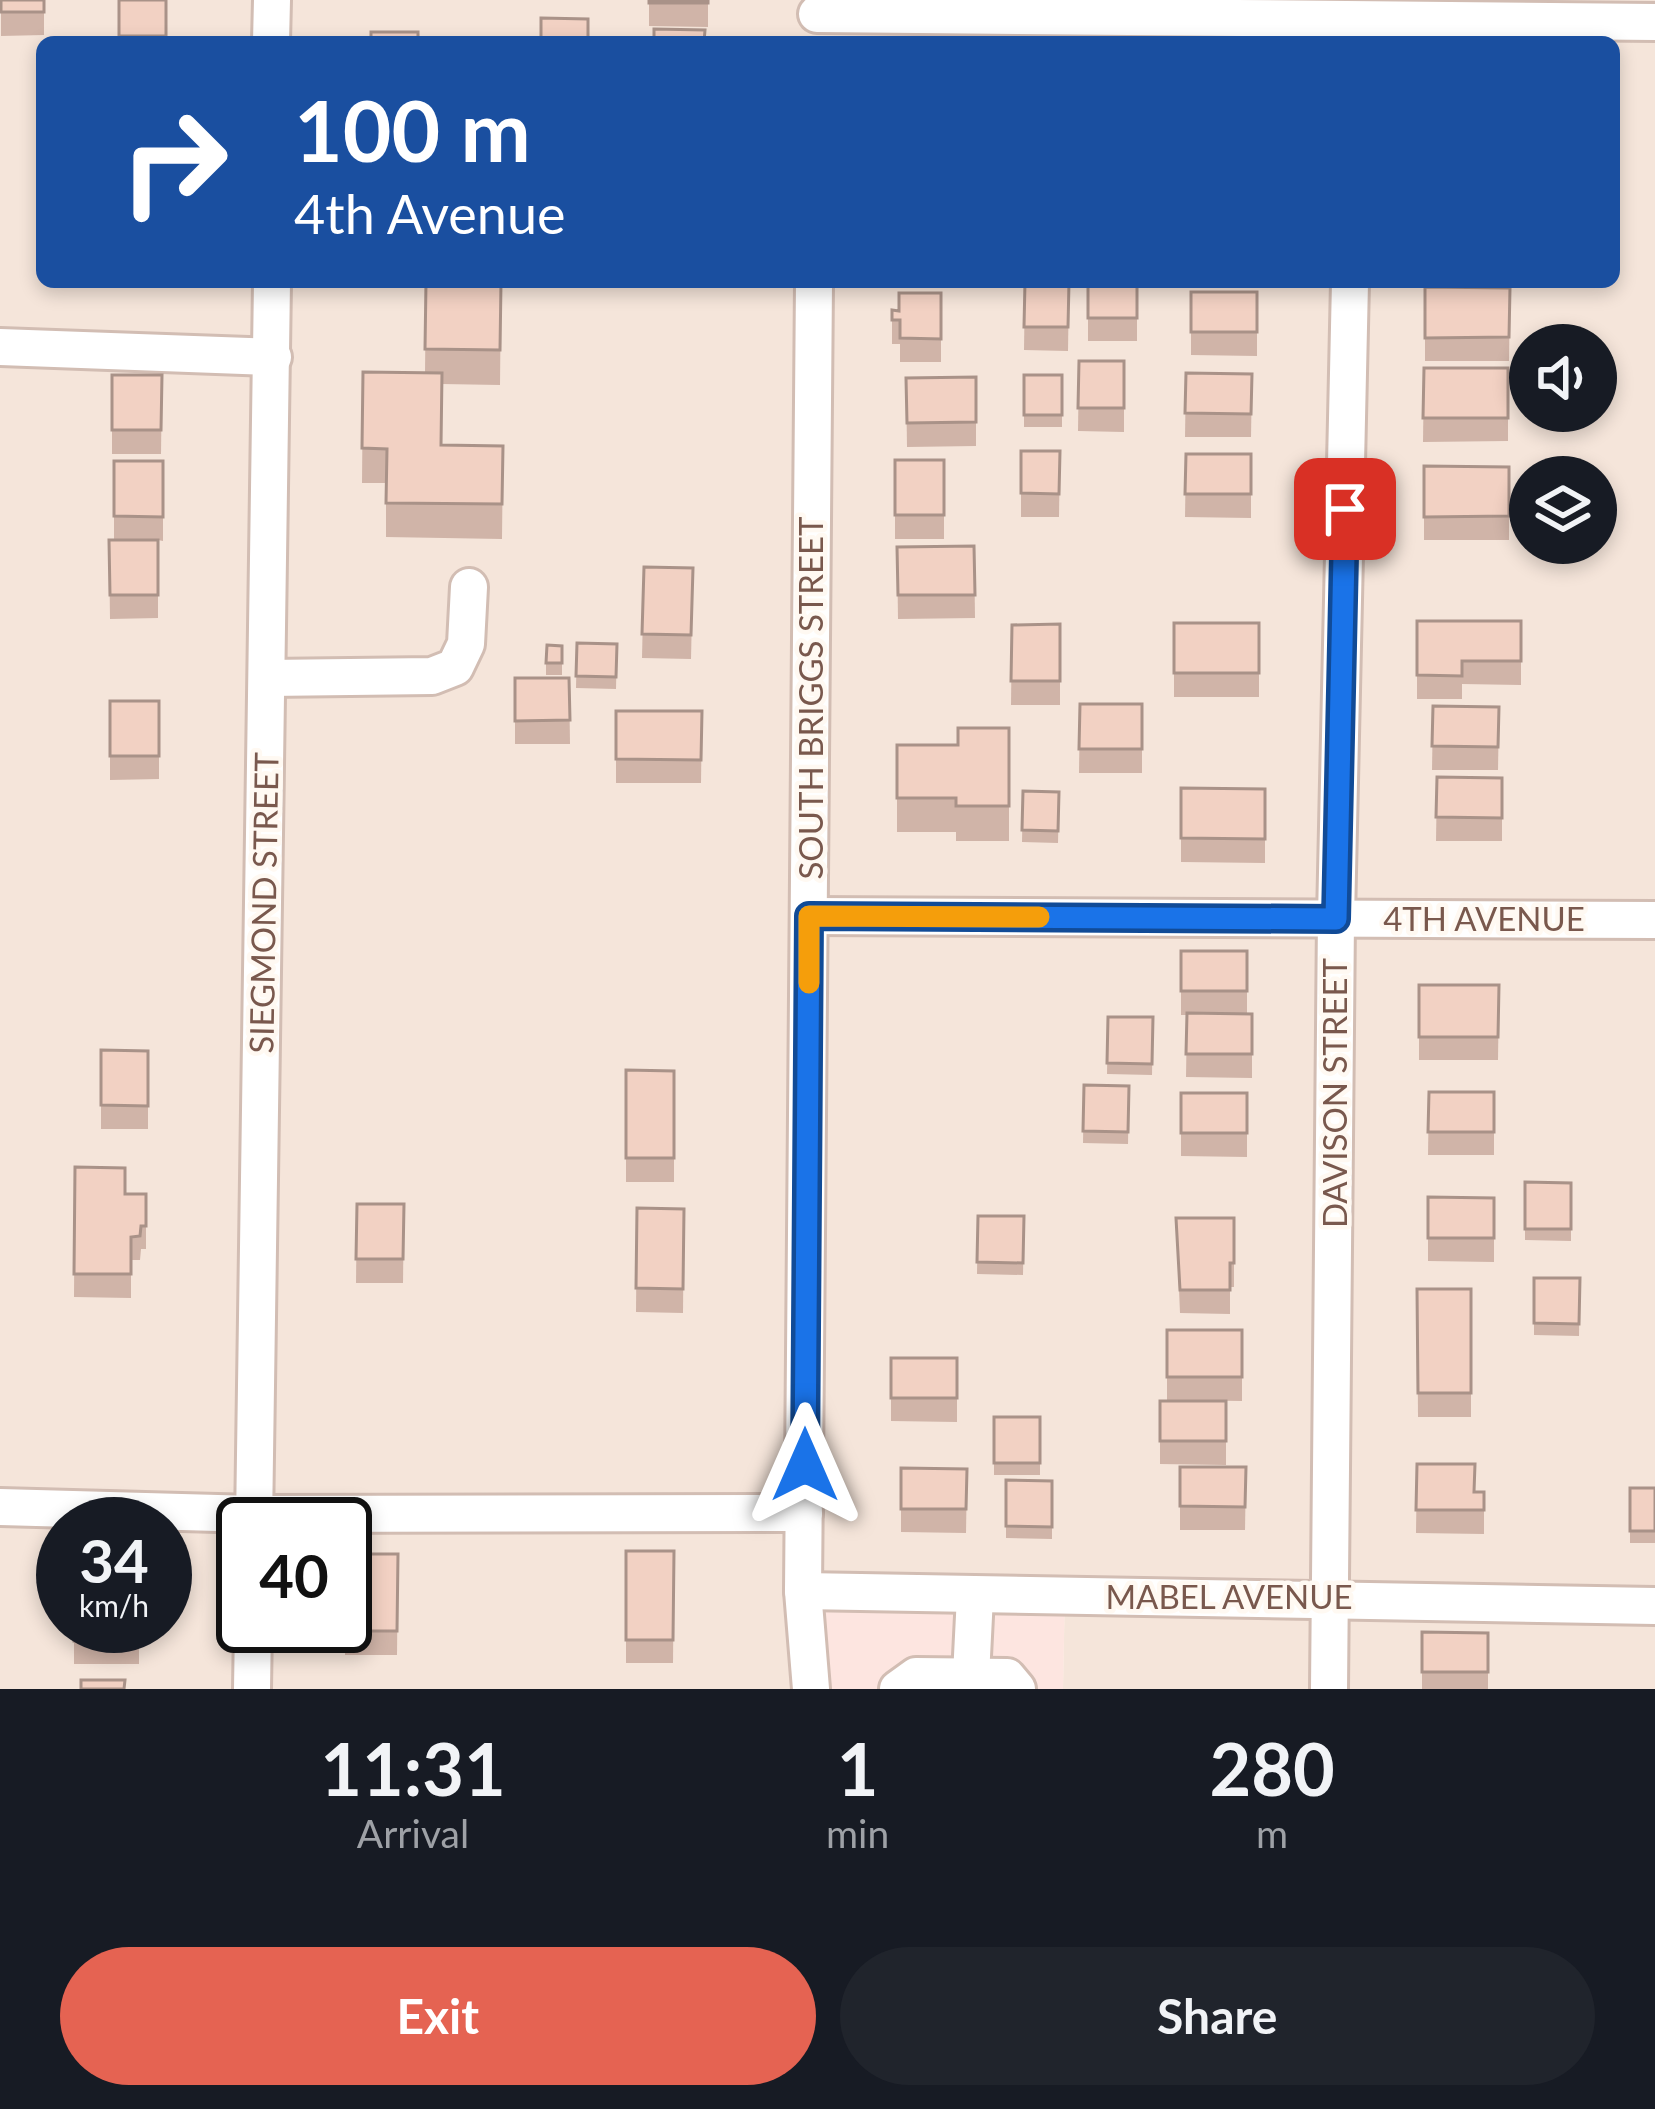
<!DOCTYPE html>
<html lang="en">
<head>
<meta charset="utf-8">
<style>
  :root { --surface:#171b24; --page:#20242c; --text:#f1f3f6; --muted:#9ea1a6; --accent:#e56352 }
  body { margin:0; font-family:Lato,sans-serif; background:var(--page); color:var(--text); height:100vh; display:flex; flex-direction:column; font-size:45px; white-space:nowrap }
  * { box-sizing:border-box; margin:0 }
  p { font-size:39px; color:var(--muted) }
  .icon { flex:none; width:66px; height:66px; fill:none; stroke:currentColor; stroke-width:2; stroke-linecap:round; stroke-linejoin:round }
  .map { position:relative; height:1689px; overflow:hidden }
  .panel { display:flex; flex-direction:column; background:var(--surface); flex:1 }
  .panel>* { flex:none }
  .banner { position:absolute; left:36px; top:36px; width:1584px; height:252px; border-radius:18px; box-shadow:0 6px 18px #0003; background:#1a4fa0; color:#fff; overflow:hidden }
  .controls { position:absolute; left:1509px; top:324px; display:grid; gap:24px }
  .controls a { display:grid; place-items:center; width:108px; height:108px; border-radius:50%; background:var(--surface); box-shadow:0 6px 18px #0003; font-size:60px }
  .speed { position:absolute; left:36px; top:1497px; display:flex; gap:24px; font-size:60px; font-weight:700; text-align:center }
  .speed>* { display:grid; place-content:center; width:156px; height:156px; border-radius:50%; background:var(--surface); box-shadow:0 6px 18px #0003; line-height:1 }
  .speed small { font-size:30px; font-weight:400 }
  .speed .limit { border:6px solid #111; border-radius:18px; background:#fff; color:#111 }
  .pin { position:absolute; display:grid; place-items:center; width:102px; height:102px; color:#fff; margin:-51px; border-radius:24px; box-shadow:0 6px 18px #0006 }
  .me { position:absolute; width:132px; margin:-66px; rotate:0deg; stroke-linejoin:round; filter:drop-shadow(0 0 9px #0008) }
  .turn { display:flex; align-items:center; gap:42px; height:252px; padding:0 60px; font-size:54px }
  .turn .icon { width:156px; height:156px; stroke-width:2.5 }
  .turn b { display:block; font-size:84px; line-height:102px }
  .eta { display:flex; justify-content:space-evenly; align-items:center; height:204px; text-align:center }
  .eta b { font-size:72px; font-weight:700; line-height:84px }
  .action { display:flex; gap:24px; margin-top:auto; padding:24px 60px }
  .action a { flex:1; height:138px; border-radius:72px; background:var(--accent); color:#fff; font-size:48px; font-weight:700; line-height:138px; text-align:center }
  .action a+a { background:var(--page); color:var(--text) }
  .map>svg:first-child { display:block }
  .residential { fill:#f5e5da; fill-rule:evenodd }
  .commercial { fill:#fde5e0 }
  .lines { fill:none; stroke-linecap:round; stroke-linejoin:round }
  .minor-casing { stroke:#d2bdb3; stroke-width:42 }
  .minor { stroke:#fff; stroke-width:36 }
  .wall { fill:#d0b4a8 }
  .building { fill:#f2d1c3; stroke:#a99288; stroke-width:3 }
  .route-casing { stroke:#114b97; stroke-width:30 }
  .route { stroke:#1a73e8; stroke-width:21 }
  .slow { stroke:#f59e0b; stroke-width:21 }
  .labels { text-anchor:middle; stroke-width:9; stroke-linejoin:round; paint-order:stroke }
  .street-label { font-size:33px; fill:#79584d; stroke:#fff9f2 }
</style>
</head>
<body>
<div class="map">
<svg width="1655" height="1689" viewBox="0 0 1655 1689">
  <rect width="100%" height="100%" fill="#fdf4eb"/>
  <path class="residential" d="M0 0H1655V1689H1063L1065 1588 797 1689H0ZM42 42H1614V282H42ZM1530 345H1596V411H1530ZM1530 477H1596V543H1530ZM63 1524H165V1626H63ZM243 1524H345V1626H243Z"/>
  <polygon class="commercial" points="1065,1587 1063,1689 797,1689 790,1592"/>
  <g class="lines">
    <defs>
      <g id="minor">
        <polyline points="817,14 1655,22"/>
        <polyline points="271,42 272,0"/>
        <polyline points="0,347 273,357"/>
        <polyline points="268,678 432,676 455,667 466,644 469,587"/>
        <polyline points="809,916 1655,920"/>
        <polyline points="0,1507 254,1514 804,1513"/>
        <polyline points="254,1524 272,282"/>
        <polyline points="803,1591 1655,1606"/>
        <polyline points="971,1676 975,1596"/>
        <polyline points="252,1689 253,1626"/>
        <polyline points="811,1689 803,1591 814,282"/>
        <polyline points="898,1689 916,1676 1007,1677 1017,1689"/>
        <polyline points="1329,1689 1336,918 1350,282"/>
      </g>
    </defs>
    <use href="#minor" class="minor-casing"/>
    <use href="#minor" class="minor"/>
  </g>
  <g class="wall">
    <polygon points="1,0 44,0 44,35 1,36"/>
    <rect x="119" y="0" width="47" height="42"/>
    <polygon points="649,0 708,0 708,27 649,26"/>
    <polygon points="426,282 501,282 500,385 442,384 442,445 503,446 502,539 386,537 386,483 362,483 363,372 425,373"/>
    <polygon points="934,282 987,282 987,283 934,285"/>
    <polygon points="1025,282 1069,282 1068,351 1024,350"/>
    <rect x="1088" y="282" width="49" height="59"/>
    <polygon points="1425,287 1510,288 1509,361 1425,361"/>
    <polygon points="1191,292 1257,292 1257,356 1191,355"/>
    <polygon points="941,293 941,362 900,362 900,344 892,344 892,310 899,311"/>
    <polygon points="1079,361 1124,361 1124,432 1078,431"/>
    <polygon points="1424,368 1508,368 1508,441 1423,442"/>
    <polygon points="1186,373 1252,374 1251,437 1185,437"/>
    <polygon points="112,375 162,375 161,454 112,454"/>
    <rect x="1024" y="375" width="38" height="52"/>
    <polygon points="976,377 976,446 907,447 906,378"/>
    <polygon points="1021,451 1060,451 1059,517 1021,517"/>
    <polygon points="1186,454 1251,454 1251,518 1185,517"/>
    <rect x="895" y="460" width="49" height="79"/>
    <polygon points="114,461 163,461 163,541 158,540 158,618 110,619 109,540 114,540"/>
    <polygon points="1424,466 1509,467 1509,540 1424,540"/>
    <polygon points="974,546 975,618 898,619 897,547"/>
    <polygon points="644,567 693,568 691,659 642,658"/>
    <polygon points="1417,621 1521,621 1521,685 1462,684 1462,699 1417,699"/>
    <rect x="1174" y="623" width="85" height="74"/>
    <polygon points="1060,624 1060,705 1011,705 1012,625"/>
    <polygon points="577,643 617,644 616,689 576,688"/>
    <polygon points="562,646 562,675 546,675 546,663"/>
    <polygon points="515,678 569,678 570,744 515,744"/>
    <polygon points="110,701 159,701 159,779 110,780"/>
    <polygon points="1080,704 1142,704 1142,773 1079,773"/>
    <polygon points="1433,706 1499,707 1498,770 1432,770"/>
    <polygon points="616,711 702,711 701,783 616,783"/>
    <polygon points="1009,728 1009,841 956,841 956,832 897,832 897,745 958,745"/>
    <polygon points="1437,777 1502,778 1502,841 1436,841"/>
    <polygon points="1181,788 1265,789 1265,863 1181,862"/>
    <polygon points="1023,791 1059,792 1058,843 1022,842"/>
    <polygon points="1181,951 1247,951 1247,1014 1252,1014 1252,1078 1186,1077 1187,1015 1181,1015"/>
    <polygon points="1419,985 1499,985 1498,1060 1419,1060"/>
    <polygon points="1108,1017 1153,1017 1152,1075 1107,1074"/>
    <polygon points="101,1050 148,1051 148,1129 101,1129"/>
    <polygon points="626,1070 674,1071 674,1182 626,1182"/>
    <polygon points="1084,1085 1129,1086 1128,1144 1083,1143"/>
    <polygon points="1429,1092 1494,1092 1494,1155 1428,1155"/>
    <polygon points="1181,1093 1247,1093 1247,1157 1181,1156"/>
    <polygon points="75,1167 125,1194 146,1194 146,1249 141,1249 140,1260 131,1260 131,1298 74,1297"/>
    <polygon points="1525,1182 1571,1183 1571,1241 1525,1240"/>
    <polygon points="1428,1197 1494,1198 1494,1262 1428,1261"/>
    <polygon points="357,1204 404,1204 403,1283 356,1283"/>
    <polygon points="637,1208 684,1209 683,1313 636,1312"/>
    <polygon points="978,1216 1024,1216 1023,1275 977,1274"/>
    <polygon points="1176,1218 1234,1218 1234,1287 1230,1287 1230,1314 1180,1313"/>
    <polygon points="1534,1278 1580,1278 1579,1336 1534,1335"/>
    <polygon points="1417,1289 1471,1289 1471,1417 1418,1417"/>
    <polygon points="1167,1330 1242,1330 1242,1401 1167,1400"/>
    <polygon points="891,1358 957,1358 957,1422 891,1421"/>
    <polygon points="1160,1401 1226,1401 1226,1465 1160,1464"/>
    <rect x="994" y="1417" width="46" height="58"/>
    <polygon points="1417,1464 1475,1492 1484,1492 1484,1534 1416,1533"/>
    <polygon points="1180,1467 1246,1467 1245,1530 1180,1530"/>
    <polygon points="901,1468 967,1469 966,1533 901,1532"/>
    <polygon points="1006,1480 1052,1481 1052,1539 1006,1538"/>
    <rect x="1630" y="1488" width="25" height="55"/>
    <polygon points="626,1551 674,1551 673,1663 626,1663"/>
    <polygon points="345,1554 398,1554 397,1655 345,1655"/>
    <rect x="74" y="1626" width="65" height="38"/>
    <polygon points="1422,1632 1488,1633 1488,1689 1422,1689"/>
  </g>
  <g class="building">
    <rect x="1" y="0" width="43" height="12"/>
    <rect x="119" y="0" width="47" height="36"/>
    <rect x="649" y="0" width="59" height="3"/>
    <polygon points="541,18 588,19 588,42 541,42"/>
    <polygon points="654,29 705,30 704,42 654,42"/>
    <rect x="371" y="32" width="47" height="10"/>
    <polygon points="426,282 501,282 500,350 425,349"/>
    <polygon points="1025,282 1069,282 1068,327 1024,327"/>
    <rect x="1088" y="282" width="49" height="36"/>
    <polygon points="1425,287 1510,288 1509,337 1425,338"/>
    <rect x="1191" y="292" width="66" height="40"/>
    <polygon points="899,293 941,293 941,339 900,338 900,320 892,320 892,310 899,311"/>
    <polygon points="1079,361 1124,361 1124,408 1078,408"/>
    <polygon points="1424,368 1508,368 1508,418 1423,418"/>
    <polygon points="363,372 442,373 441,445 503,446 502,504 386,503 387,449 362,448"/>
    <polygon points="1186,373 1252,374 1251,414 1185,413"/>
    <polygon points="112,375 162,375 161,430 112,430"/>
    <rect x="1024" y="375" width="38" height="40"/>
    <polygon points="976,377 976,422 907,423 906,378"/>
    <polygon points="1021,451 1060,451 1059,494 1021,493"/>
    <polygon points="1186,454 1251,454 1251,494 1185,494"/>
    <rect x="895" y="460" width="49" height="55"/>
    <polygon points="114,461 163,461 163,517 114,516"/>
    <polygon points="1424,466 1509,467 1509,516 1424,517"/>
    <polygon points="109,540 158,540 158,595 110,595"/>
    <polygon points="974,546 975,595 898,595 897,547"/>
    <polygon points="644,567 693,568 691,635 642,634"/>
    <polygon points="1417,621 1521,621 1521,661 1462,661 1462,676 1417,675"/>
    <rect x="1174" y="623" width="85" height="50"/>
    <polygon points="1060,624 1060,681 1011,681 1012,625"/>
    <polygon points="577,643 617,644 616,677 576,676"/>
    <polygon points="547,645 562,646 562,663 546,663"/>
    <polygon points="515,678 569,678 570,720 515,721"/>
    <rect x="110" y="701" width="49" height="55"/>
    <polygon points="1080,704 1142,704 1142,749 1079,749"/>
    <polygon points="1433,706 1499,707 1498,747 1432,746"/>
    <polygon points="616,711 702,711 701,760 616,759"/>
    <polygon points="958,728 1009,728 1009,806 956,806 956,798 897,798 897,745 958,745"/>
    <polygon points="1437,777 1502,778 1502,818 1436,817"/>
    <polygon points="1181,788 1265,789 1265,839 1181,838"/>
    <polygon points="1023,791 1059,792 1058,831 1022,830"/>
    <rect x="1181" y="951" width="66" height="40"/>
    <polygon points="1419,985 1499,985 1498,1037 1419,1037"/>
    <polygon points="1187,1013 1252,1014 1252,1054 1186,1054"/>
    <polygon points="1108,1017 1153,1017 1152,1064 1107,1063"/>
    <polygon points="101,1050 148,1051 148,1106 101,1105"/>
    <polygon points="626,1070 674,1071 674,1158 626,1158"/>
    <polygon points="1084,1085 1129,1086 1128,1132 1083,1131"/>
    <polygon points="1429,1092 1494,1092 1494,1132 1428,1132"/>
    <rect x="1181" y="1093" width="66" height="40"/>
    <polygon points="75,1167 125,1168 125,1194 146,1194 146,1226 141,1226 140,1236 131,1237 131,1274 74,1274"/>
    <polygon points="1525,1182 1571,1183 1571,1229 1525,1229"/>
    <polygon points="1428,1197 1494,1198 1494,1238 1428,1238"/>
    <polygon points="357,1204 404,1204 403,1259 356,1259"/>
    <polygon points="637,1208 684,1209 683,1289 636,1288"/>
    <polygon points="978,1216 1024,1216 1023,1263 977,1262"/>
    <polygon points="1176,1218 1234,1218 1234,1263 1230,1263 1230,1290 1180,1290"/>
    <polygon points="1534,1278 1580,1278 1579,1324 1534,1323"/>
    <polygon points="1417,1289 1471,1289 1471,1393 1418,1393"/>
    <rect x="1167" y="1330" width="75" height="47"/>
    <rect x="891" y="1358" width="66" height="40"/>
    <rect x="1160" y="1401" width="66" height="40"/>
    <rect x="994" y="1417" width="46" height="46"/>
    <polygon points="1417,1464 1475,1464 1474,1492 1484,1492 1484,1510 1416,1510"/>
    <polygon points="1180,1467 1246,1467 1245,1507 1180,1506"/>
    <polygon points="901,1468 967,1469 966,1509 901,1509"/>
    <polygon points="1006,1480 1052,1481 1052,1527 1006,1526"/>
    <rect x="1630" y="1488" width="25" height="43"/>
    <polygon points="626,1551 674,1551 673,1640 626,1640"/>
    <polygon points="345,1554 398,1554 397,1631 345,1631"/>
    <rect x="74" y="1626" width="65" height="15"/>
    <polygon points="1422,1632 1488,1633 1488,1672 1422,1672"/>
    <polygon points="81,1680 125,1680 124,1689 81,1689"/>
  </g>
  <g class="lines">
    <defs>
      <polyline id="route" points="805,1465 809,916 1336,919 1345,509"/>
    </defs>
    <use href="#route" class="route-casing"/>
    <use href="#route" class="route"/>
    <polyline class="slow" points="809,983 809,916 1039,917"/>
  </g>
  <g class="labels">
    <g class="street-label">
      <text transform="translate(811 698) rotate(-90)" y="12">SOUTH BRIGGS STREET</text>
      <text transform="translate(264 903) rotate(-89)" y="12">SIEGMOND STREET</text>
      <text x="1484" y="931">4TH AVENUE</text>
      <text transform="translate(1335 1093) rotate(-90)" y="12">DAVISON STREET</text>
      <text x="1229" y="1609">MABEL AVENUE</text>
    </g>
  </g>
</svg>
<div class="controls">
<a><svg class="icon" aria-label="sound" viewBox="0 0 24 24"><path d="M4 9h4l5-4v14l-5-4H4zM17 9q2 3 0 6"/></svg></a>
<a><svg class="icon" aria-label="layers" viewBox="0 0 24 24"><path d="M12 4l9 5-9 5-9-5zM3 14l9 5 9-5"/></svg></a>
</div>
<div class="speed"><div>34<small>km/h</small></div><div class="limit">40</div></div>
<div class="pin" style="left:1345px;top:509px;background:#d93025"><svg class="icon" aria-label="arrive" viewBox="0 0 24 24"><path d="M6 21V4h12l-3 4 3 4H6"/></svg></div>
<svg class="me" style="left:805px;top:1465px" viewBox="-20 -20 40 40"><path d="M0-17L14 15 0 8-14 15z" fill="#1a73e8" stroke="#fff" stroke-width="4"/></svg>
<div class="banner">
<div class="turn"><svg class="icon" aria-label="right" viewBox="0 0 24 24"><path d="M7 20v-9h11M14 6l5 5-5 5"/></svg><div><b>100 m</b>4th Avenue</div></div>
</div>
</div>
<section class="panel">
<div class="eta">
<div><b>11:31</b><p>Arrival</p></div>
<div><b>1</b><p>min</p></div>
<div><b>280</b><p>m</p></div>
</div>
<div class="action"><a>Exit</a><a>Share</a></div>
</section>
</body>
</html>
